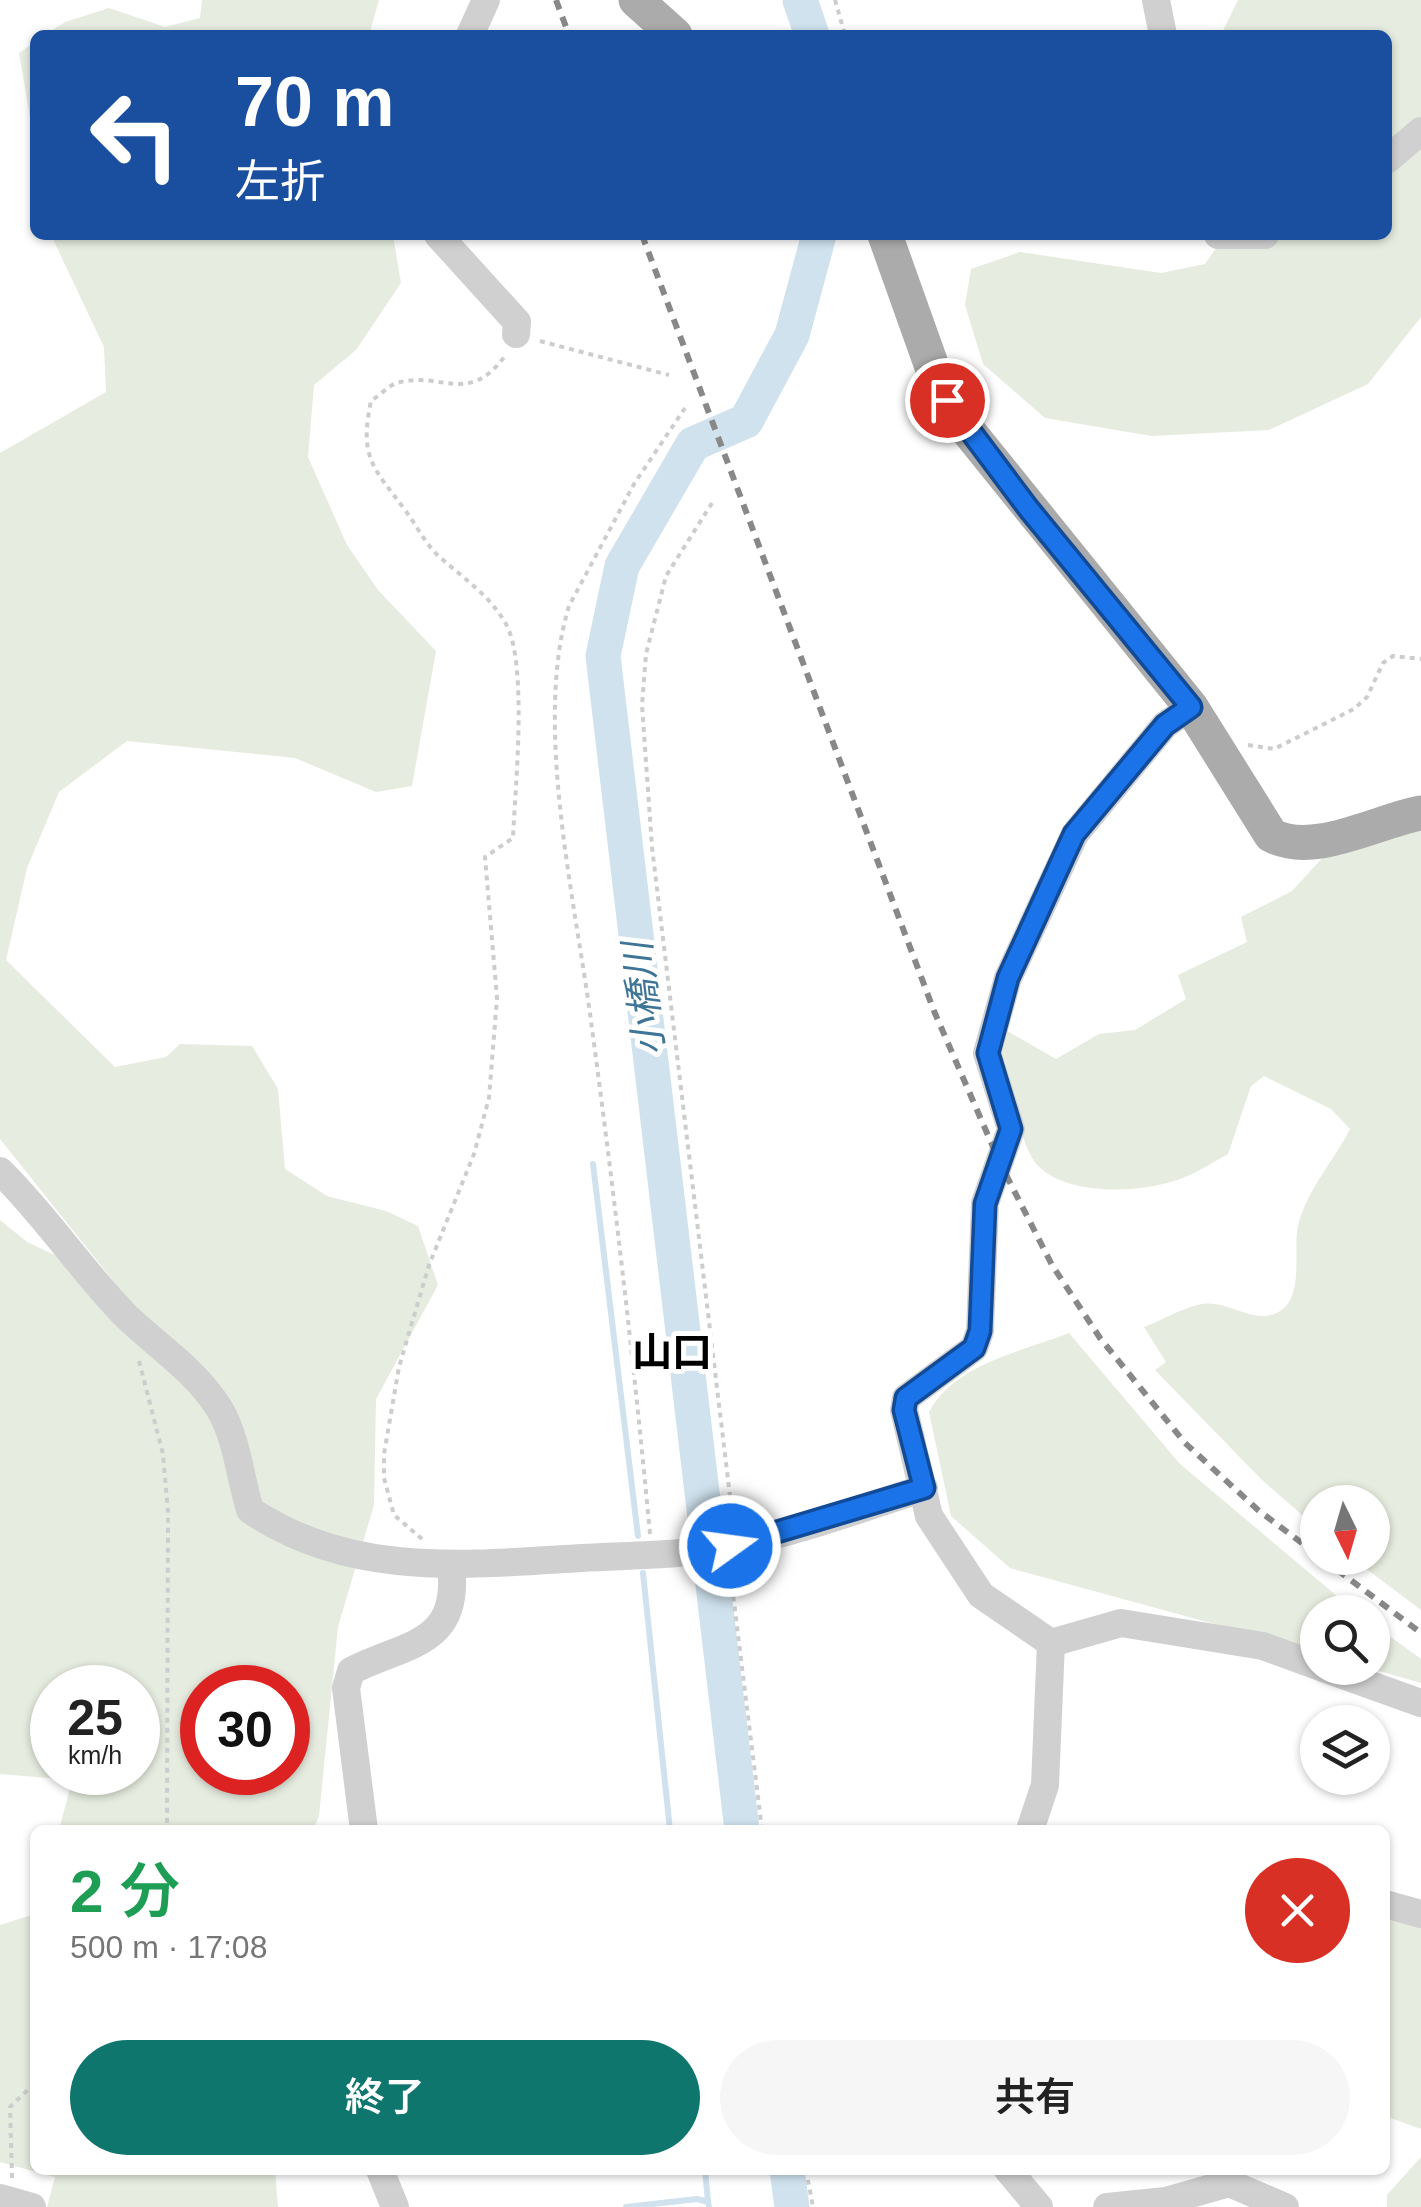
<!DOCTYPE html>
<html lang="ja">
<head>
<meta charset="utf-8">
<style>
  :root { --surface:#fff; --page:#f6f6f6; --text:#222; --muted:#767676; --accent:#0f766e }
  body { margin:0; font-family:Arial,"Noto Sans JP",sans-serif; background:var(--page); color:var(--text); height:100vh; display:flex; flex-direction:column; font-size:38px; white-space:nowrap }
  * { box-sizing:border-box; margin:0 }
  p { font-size:32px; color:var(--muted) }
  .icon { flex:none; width:55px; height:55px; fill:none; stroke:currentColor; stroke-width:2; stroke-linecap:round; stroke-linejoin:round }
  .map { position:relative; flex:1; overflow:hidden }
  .details { position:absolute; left:30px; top:1825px; width:1360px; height:350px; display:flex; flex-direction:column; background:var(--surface); border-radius:15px; box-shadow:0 2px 8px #0004 }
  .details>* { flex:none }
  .top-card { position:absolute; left:30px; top:30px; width:1362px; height:210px; border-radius:15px; box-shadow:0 2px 8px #0004; background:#1a4fa0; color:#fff; overflow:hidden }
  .needle { width:65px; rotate:175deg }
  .buttons { position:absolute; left:1300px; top:1485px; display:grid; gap:20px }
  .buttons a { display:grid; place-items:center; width:90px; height:90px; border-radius:50%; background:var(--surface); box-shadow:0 2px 8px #0004; font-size:50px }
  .speed { position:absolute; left:30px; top:1665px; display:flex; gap:20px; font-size:50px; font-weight:700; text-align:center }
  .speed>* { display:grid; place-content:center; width:130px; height:130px; border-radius:50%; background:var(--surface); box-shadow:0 2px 8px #0004; line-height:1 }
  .speed small { font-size:25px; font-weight:400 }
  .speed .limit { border:15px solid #d22; background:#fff; color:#111 }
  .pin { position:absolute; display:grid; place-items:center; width:85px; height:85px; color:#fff; margin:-42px; border:5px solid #fff; border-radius:50%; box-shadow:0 2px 10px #0007 }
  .me { position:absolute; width:110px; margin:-55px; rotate:76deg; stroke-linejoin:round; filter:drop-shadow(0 0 8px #0008) }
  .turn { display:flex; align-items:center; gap:35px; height:210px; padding:0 40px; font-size:45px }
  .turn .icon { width:130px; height:130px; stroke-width:2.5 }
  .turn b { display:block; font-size:70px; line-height:85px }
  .round { display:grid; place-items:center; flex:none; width:105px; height:105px; border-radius:52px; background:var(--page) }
  .headline { display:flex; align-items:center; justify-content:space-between; height:170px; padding:0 40px }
  h1 { font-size:60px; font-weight:600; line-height:75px; color:#1e9e55 }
  .cta { display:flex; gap:20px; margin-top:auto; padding:20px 40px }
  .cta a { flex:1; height:115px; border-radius:60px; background:var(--accent); color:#fff; font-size:40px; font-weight:600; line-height:115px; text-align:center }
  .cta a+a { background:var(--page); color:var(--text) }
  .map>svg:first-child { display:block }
  .green { fill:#e6ecdf; fill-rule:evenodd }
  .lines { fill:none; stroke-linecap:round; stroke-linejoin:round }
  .stream { stroke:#cfe2ee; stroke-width:6 }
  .river { stroke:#cfe2ee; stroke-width:35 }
  .path { stroke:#cdcdcd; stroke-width:4; stroke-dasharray:5 5; stroke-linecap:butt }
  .minor { stroke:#d0d0d0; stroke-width:28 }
  .major { stroke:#ababab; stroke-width:35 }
  .rail { stroke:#888; stroke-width:6; stroke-dasharray:10 8; stroke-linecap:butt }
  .route-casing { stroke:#114b97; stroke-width:25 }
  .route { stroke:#1a73e8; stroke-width:18 }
  .labels { text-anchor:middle; stroke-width:10; stroke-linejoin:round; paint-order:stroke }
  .water-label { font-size:38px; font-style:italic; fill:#3f7597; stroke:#fff }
  .quarter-label { font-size:40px; font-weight:bold; fill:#000; stroke:#fff }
</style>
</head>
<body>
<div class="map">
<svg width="1421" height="2207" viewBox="0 0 1421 2207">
  <rect width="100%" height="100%" fill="#fff"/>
  <g class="green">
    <polygon points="202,0 379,0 369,35 45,35 65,22 109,8 165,27 200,18"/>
    <polygon points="1238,0 1421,0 1421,317 1368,384 1269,430 1152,436 1045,418 983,364 965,305 971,269 1020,252 1161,273 1205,264 1225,235 1388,235 1388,35 1221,35"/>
    <polygon points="35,42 35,147 19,53"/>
    <path d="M51 235H393L401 283 356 350 314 385 308 457 347 545 378 590 436 651 412 786 376 792 295 758 127 741 59 792 27 868 6 960 115 1067 166 1057 180 1044 252 1046 278 1089 285 1169 327 1196 386 1211 418 1226 438 1285 376 1399 374 1505 338 1627 319 1816 313 1830H59L72 1780 0 1774V1220L27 1242 115 1283 0 1139V453L106 392 104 347ZM52 1688H138V1772H52ZM202 1688H288V1772H202Z"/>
    <path d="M1421 830V1610L1352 1558H1372V1502H1318L1317 1528 1262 1480 1155 1370 1166 1362 1144 1327C1162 1320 1184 1307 1202 1304 1225 1300 1250 1321 1271 1315 1305 1307 1294 1256 1297 1233 1301 1197 1334 1161 1350 1129L1331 1109 1264 1076 1251 1086 1228 1154C1213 1162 1197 1173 1180 1179 1142 1193 1070 1197 1038 1166 1029 1157 1023 1136 1018 1124 1002 1089 996 1066 1002 1028L1056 1059 1099 1034 1135 1030 1186 999 1178 975 1247 942 1241 917 1292 891 1325 855Z"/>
    <path d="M1069 1333 1180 1464 1356 1612H1318L1317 1652 1010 1568 951 1516 929 1412C954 1364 1021 1352 1069 1333Z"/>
    <polygon points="1373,1624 1421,1659 1421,1683 1369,1668"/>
    <polygon points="1385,1900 1421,1916 1421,2129 1385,2116"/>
    <polygon points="35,1914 35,2170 275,2170 278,2207 47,2207 55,2177 0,2162 0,1925"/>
    <polygon points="1421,2157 1421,2207 1387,2207 1387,2195"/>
  </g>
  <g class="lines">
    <g class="stream">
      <polyline points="593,1164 638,1536"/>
      <polyline points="643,1573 670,1830"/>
      <polyline points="705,2170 708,2202"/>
      <polyline points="626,2207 697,2199 708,2202 709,2207"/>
    </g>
    <g class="river">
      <polyline points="800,0 812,35"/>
      <polyline points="742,1830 603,656 622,566 693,444 746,421 792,335 819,235"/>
      <polyline points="787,2170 792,2207"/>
    </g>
    <g class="path">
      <polyline points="835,0 845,35"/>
      <polyline points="540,341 669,375"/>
      <polyline points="712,503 666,576 646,654 642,705 652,847 733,1521"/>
      <polyline points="1248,745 1274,749 1354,709 1367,697 1383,663 1393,656 1421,659"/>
      <polyline points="139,1361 163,1454 168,1512 167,1830"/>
      <path d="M650 1534C634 1362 614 1192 591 1021 575 899 533 723 569 606L634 484 685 408"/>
      <path d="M422 1539 394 1515 384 1478V1454L399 1367 429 1265 474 1154 489 1098 497 998 485 857 513 838C515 789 528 664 506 624 490 596 466 580 442 559 427 547 417 526 405 510 373 467 359 458 371 401 379 396 389 385 397 383 441 370 467 407 505 356"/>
      <polyline points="734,1567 731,1578 762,1830"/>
      <polyline points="806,2170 813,2207"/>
      <polyline points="12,2178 10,2107 35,2083"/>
    </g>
    <g class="minor">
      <polyline points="1156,0 1163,35"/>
      <polyline points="470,35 486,0"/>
      <polyline points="1388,159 1421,131"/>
      <polyline points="438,235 517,322 516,334"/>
      <polyline points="1218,235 1265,235"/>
      <path d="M0 1171C46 1216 81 1270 126 1316 157 1346 195 1370 219 1408 237 1438 240 1477 250 1510 351 1578 465 1565 582 1558 632 1555 684 1556 734 1545 798 1531 861 1509 924 1488"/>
      <polyline points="1051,1643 981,1595 929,1516 904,1410 906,1398 974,1348 980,1331 985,1203 1011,1129 987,1053 1008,978 1075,834 1165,725 1191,707"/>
      <polyline points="1051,1643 1121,1623 1263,1646 1318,1666"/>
      <polyline points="1323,1668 1421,1703"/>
      <path d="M364 1830 346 1688 351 1671C405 1643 461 1646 451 1566"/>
      <polyline points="1030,1830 1045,1785 1051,1643"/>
      <polyline points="1385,1904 1421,1914"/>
      <polyline points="380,2170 395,2207"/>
      <polyline points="1008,2170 1039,2207"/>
      <polyline points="0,2198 32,2207"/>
      <polyline points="1107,2207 1166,2201 1229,2183 1285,2207"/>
    </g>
    <g class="major">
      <polyline points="636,0 675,35"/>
      <path d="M885 235 936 378 961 422 1191 707 1271 835C1313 858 1377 821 1421 813"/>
    </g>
    <g class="rail">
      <polyline points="556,0 569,35"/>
      <polyline points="642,235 934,1011 1000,1163 1052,1265 1100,1338 1185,1443 1258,1510 1421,1633"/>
    </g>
  </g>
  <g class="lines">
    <defs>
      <polyline id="route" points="730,1546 924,1488 904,1410 906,1398 974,1348 980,1331 985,1204 1011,1129 988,1053 1008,978 1074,834 1165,725 1191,707 1028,508 947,400"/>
    </defs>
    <use href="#route" class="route-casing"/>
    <use href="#route" class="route"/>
  </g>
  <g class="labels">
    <g class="water-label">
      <text transform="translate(644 999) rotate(-97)" y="13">小橋川</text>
    </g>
    <g class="quarter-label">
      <text x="672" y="1366">山口</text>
    </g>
  </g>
</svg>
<div class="buttons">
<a><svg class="needle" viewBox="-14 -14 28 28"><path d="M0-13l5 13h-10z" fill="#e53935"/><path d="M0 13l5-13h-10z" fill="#767676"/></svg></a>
<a><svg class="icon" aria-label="search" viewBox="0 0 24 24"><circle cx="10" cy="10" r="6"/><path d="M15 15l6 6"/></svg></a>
<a><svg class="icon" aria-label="layers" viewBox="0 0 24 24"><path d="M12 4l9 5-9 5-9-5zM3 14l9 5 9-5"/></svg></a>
</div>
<div class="speed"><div>25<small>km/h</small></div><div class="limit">30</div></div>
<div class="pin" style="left:947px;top:400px;background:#d93025"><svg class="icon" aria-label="arrive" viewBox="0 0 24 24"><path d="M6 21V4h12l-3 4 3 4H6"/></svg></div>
<svg class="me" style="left:730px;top:1546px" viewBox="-20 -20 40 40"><circle r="17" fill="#1a73e8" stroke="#fff" stroke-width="3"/><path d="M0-11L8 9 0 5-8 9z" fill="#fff"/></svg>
<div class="top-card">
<div class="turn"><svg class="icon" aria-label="left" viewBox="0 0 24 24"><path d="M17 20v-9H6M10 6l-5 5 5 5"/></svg><div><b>70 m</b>左折</div></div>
</div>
<section class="details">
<div class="headline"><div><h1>2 分</h1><p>500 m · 17:08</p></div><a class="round" style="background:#d93025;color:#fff"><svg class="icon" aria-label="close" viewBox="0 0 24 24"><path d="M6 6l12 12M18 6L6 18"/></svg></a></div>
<div class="cta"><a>終了</a><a>共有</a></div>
</section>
</div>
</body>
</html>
